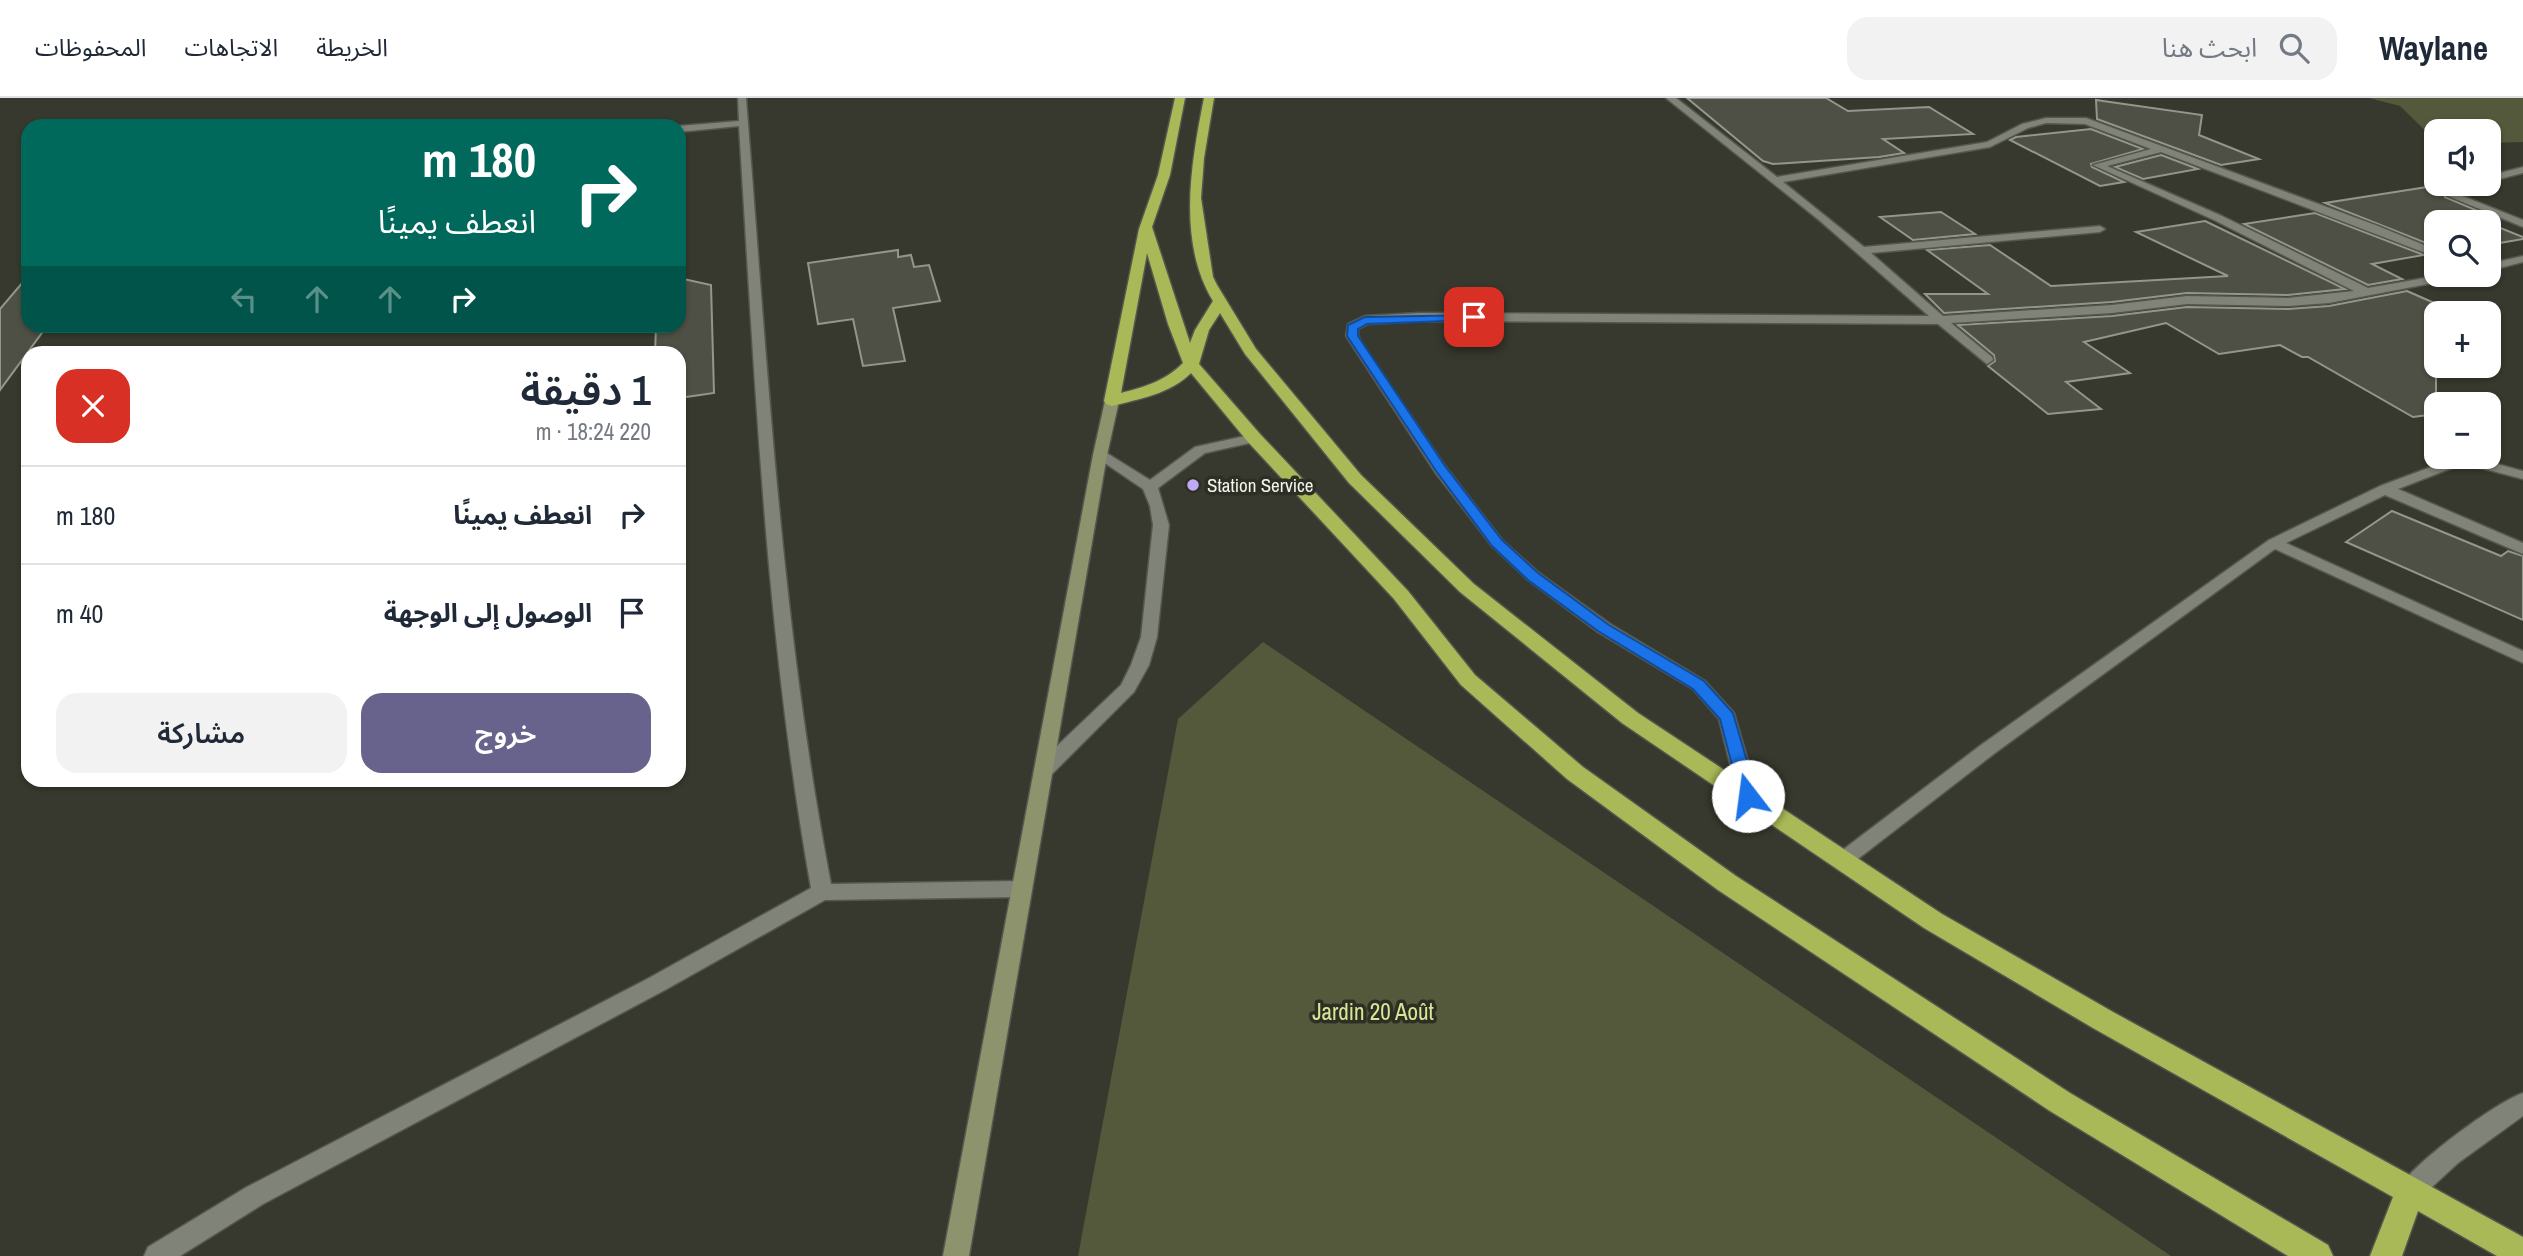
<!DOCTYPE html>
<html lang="ar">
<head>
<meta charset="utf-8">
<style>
  :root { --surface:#fff; --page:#f2f2f3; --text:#1f2937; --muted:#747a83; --line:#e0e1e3; --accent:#67638c }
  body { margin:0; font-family:"Archivo Narrow","Noto Sans Arabic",sans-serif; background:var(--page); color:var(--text); direction:rtl; height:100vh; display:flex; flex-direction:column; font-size:26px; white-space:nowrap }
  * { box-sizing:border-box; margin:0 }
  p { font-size:23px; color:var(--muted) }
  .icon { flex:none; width:38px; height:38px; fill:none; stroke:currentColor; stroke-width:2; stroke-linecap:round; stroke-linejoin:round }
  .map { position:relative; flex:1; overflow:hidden; direction:ltr }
  .side { position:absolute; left:21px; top:248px; width:665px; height:441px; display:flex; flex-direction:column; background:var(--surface); border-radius:21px; box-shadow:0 2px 5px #0004; direction:rtl }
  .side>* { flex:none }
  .guide { position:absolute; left:21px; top:21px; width:665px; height:214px; border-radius:21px; box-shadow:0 2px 5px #0004; direction:rtl; background:#00695c; color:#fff; overflow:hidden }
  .tools { position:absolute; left:2424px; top:21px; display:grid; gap:14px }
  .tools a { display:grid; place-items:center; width:77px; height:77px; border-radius:14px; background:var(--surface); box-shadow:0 2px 5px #0004; font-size:35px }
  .pin { position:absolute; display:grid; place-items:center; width:60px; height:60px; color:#fff; margin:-30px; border-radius:14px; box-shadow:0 4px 10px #0006 }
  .me { position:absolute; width:77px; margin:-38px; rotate:345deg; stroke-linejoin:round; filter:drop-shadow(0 0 5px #0008) }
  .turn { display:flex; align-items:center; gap:24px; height:147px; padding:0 35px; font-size:32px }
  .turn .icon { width:91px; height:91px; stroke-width:2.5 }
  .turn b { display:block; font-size:49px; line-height:60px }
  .lanes { display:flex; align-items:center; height:66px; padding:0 35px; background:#0003; justify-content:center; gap:35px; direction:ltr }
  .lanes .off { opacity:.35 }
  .round { display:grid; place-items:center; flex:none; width:74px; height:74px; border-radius:21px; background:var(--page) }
  .headline { display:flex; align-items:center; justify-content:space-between; height:119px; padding:0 35px }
  h1 { font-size:42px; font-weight:600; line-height:52px }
  .primary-button { display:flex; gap:14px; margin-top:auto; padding:14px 35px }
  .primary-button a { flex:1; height:80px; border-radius:21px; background:var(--accent); color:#fff; font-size:28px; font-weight:600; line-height:80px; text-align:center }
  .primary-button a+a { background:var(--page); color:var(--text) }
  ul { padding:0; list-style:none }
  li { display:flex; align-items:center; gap:21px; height:98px; padding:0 35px; border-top:2px solid var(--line) }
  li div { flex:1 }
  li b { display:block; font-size:26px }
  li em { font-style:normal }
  header { display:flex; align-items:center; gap:42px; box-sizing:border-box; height:98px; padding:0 35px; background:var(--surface); border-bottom:2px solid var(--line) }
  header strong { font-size:33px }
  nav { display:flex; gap:38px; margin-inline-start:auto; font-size:24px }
  .search { width:490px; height:63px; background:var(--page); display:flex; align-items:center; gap:18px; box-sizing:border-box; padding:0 24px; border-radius:21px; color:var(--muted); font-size:26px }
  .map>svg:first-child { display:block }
  .green { fill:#53593a }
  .building { fill:#4e5045; stroke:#93968a; stroke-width:2 }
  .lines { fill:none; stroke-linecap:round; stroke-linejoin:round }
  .lane-casing { stroke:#55574e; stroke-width:3 }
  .street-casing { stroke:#55574e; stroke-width:3 }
  .secondary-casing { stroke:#55574e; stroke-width:3 }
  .highway-casing { stroke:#55574e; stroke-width:3 }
  .lane { fill:#808377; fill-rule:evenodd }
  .street { fill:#808377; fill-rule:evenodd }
  .secondary { fill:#8c936d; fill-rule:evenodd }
  .highway { fill:#a9b957; fill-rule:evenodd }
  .route { fill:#1a73e8; stroke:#114b97; stroke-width:2 }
  .poi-dot { fill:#bfa9f4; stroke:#2d2f24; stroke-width:2.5 }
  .labels { text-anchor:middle; stroke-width:7; stroke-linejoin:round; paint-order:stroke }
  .poi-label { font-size:19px; fill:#f3f4ed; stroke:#2d2f24; text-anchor:start }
  .near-park-label { font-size:23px; fill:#d7e796; stroke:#2d2f24 }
</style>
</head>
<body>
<header>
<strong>Waylane</strong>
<div class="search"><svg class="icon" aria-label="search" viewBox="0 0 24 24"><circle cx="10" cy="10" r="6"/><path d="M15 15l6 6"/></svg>ابحث هنا</div>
<nav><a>الخريطة</a><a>الاتجاهات</a><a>المحفوظات</a></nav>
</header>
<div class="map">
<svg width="2523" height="1158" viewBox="0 0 2523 1158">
  <rect width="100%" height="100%" fill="#37392e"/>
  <g class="green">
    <polygon points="2369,0 2523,0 2523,44 2489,45 2488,33 2436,33 2436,43 2400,8"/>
    <polygon points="1263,544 2171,1158 1078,1158 1178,621"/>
  </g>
  <g class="building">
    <polygon points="1687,0 1826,0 1848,13 1929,9 1973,36 1883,41 1904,55 1879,59 1773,66 1763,63"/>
    <polygon points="2096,2 2202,17 2199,37 2259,61 2221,67 2097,21"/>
    <polygon points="2091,31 2143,51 2091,66 2092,69 2124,84 2100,88 2010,42 2016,39"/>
    <polygon points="2161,57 2198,71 2143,81 2115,69"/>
    <polygon points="2446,86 2455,90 2445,95 2445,99 2483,115 2471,118 2486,124 2436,124 2436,149 2325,105"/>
    <polygon points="1941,114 1975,136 1913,142 1880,119"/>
    <polygon points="2315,115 2424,157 2372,166 2402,181 2368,187 2244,126"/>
    <polygon points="2205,123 2345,191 2288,197 2187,195 2112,204 1944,215 1925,196 1988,196 1927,152 1990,147 2051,188 2228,178 2136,134"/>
    <polygon points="2488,125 2523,139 2523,141 2488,147"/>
    <polygon points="898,152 898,159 911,157 914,169 929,167 940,203 893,210 905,263 863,268 853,221 818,226 808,165"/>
    <polygon points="28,178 28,228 47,228 0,292 0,211"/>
    <polygon points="679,180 711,187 714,295 679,300 679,256 655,256 656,228 679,228"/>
    <polygon points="2407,193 2457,215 2436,215 2436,316 2413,319 2308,259 2302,259 2280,247 2219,256 2166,225 2084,244 2130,275 2066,284 2101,311 2048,316 1988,268 1995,263 1994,257 1958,227 2112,218 2187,209 2288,211 2329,208"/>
    <polygon points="2392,413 2501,458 2508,453 2523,458 2523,522 2346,444"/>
  </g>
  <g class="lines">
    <defs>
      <g id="lane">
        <polygon points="1254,336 1259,337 1259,343 1205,355 1158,390 1169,427 1157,539 1149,567 1134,594 1052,676 1038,676 1036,671 1038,666 1121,587 1131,567 1141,539 1153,427 1150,408 1143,391 1093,357 1100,353 1105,354 1150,382 1195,349"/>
        <polygon points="2455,360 2482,362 2523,373 2523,381 2481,370 2457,368 2398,391 2523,445 2523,456 2385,397 2286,445 2523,553 2523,565 2275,451 1995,655 1850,767 1843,770 1836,767 1833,762 1836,757 1981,647 2269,442 2380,388"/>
        <path d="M2523 995V1018L2458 1065 2419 1101 2410 1105 2401 1101 2397 1093C2409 1068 2496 1004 2523 995Z"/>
      </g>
      <g id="street">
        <path d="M738 0H746C767 262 781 527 831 786L1022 783 1029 785 1032 791 1029 797 1022 799 825 802 665 892 263 1106 180 1158H144L148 1149 245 1090 649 880 811 790C766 539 755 283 739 28L679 34V28L739 23Z"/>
        <path d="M1666 0H1676L1777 79 1987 44 2022 26 2046 20H2086L2378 128 2436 152V159L2161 54 2107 68 2222 118 2368 190 2442 177H2465L2459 180 2329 205 2288 208 2187 206 2112 215 1951 225 1992 259 1993 262 1987 266 1938 226 1420 223 1368 226 1358 231V238L1364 249 1445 368 1502 442 1539 475 1610 526 1705 583 1734 615 1758 698 1755 703H1741L1738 698 1719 621 1693 591 1598 534 1527 481 1492 448 1435 374 1346 238 1348 226 1365 218 1420 215 1929 218 1819 122ZM2046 25 2085 26 2151 51 2093 67 2214 122 2354 193 2288 200 2187 198 2112 207 1943 218 1871 155 2100 134 2105 131 2100 128 1864 149 1783 84 1990 49 2028 30Z"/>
        <polygon points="2523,69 2523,75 2488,84 2488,78"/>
        <polygon points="2468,86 2481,86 2460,97 2523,122 2523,129 2446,97"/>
        <polygon points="2523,158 2523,164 2488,173 2488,166"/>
      </g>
      <polygon id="secondary" points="1112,299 1119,303 1107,357 969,1158 943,1158 1093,357 1105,303"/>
      <path id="highway" d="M1175 0H1185L1170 77 1152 129 1190 245 1195 232 1213 203C1177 144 1191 65 1204 0H1214L1204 60 1201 100 1213 179 1217 187 1256 251 1361 377 1474 486 1638 615 1942 816 2113 914 2523 1139V1158H2497L2418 1113 2402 1158H2370L2393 1099 2093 930 1924 830 1622 625 1460 494 1349 385 1245 256 1220 215 1209 232 1199 266 1260 336 1408 493 1475 577 1583 669 1736 778 2070 995 2328 1147 2333 1158H2288L2050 1013 1718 792 1567 681 1461 587 1394 501 1248 344 1191 275C1170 296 1139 301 1112 308L1106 306 1104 303 1139 131 1158 77ZM1147 155 1168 226 1183 265C1165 283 1145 289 1121 295Z"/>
    </defs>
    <use href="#lane" class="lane-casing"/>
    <use href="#street" class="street-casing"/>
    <use href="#secondary" class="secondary-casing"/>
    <use href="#highway" class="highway-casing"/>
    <use href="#lane" class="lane"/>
    <use href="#street" class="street"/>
    <use href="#secondary" class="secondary"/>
    <use href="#highway" class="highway"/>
  </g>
  <polygon class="route" points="1478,217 1480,219 1474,222 1367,226 1358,231 1358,238 1445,368 1502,442 1538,475 1609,527 1704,583 1733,615 1757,698 1755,702 1742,702 1740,698 1720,621 1693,591 1598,533 1528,482 1492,448 1436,373 1347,238 1348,227 1365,219"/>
  <circle class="poi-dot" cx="1193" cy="387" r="7"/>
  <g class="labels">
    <g class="poi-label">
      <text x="1207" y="394">Station Service</text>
    </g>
    <g class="near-park-label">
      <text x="1373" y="922">Jardin 20 Août</text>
    </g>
  </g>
</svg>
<div class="tools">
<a><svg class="icon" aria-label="sound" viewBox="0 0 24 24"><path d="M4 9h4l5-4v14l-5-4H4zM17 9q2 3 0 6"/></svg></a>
<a><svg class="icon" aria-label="search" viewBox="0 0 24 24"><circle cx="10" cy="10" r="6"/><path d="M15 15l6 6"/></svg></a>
<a>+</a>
<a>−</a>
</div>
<div class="pin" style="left:1474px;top:219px;background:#d93025"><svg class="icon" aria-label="arrive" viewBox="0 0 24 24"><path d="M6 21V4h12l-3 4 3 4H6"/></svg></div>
<svg class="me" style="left:1748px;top:698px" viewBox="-20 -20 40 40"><circle r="19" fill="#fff"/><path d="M0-13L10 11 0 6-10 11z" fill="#1a73e8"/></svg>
<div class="guide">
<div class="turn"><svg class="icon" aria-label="right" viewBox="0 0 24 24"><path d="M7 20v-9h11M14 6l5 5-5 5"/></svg><div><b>180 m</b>انعطف يمينًا</div></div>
<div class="lanes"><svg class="icon off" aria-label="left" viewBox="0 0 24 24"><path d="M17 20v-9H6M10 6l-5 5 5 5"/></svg><svg class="icon off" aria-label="ahead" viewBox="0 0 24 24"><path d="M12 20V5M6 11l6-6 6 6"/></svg><svg class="icon off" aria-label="ahead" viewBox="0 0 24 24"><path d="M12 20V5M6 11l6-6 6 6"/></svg><svg class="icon" aria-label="right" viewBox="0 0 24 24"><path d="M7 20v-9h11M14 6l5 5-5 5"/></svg></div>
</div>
<section class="side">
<div class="headline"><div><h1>1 دقيقة</h1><p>220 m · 18:24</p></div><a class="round" style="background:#d93025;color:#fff"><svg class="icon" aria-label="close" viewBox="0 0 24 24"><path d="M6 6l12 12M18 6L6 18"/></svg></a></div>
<ul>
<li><svg class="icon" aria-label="right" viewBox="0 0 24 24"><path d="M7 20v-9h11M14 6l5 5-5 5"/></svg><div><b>انعطف يمينًا</b></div><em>180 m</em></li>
<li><svg class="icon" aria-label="arrive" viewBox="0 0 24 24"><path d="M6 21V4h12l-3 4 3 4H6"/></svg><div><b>الوصول إلى الوجهة</b></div><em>40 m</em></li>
</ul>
<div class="primary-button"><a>خروج</a><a>مشاركة</a></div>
</section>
</div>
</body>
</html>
